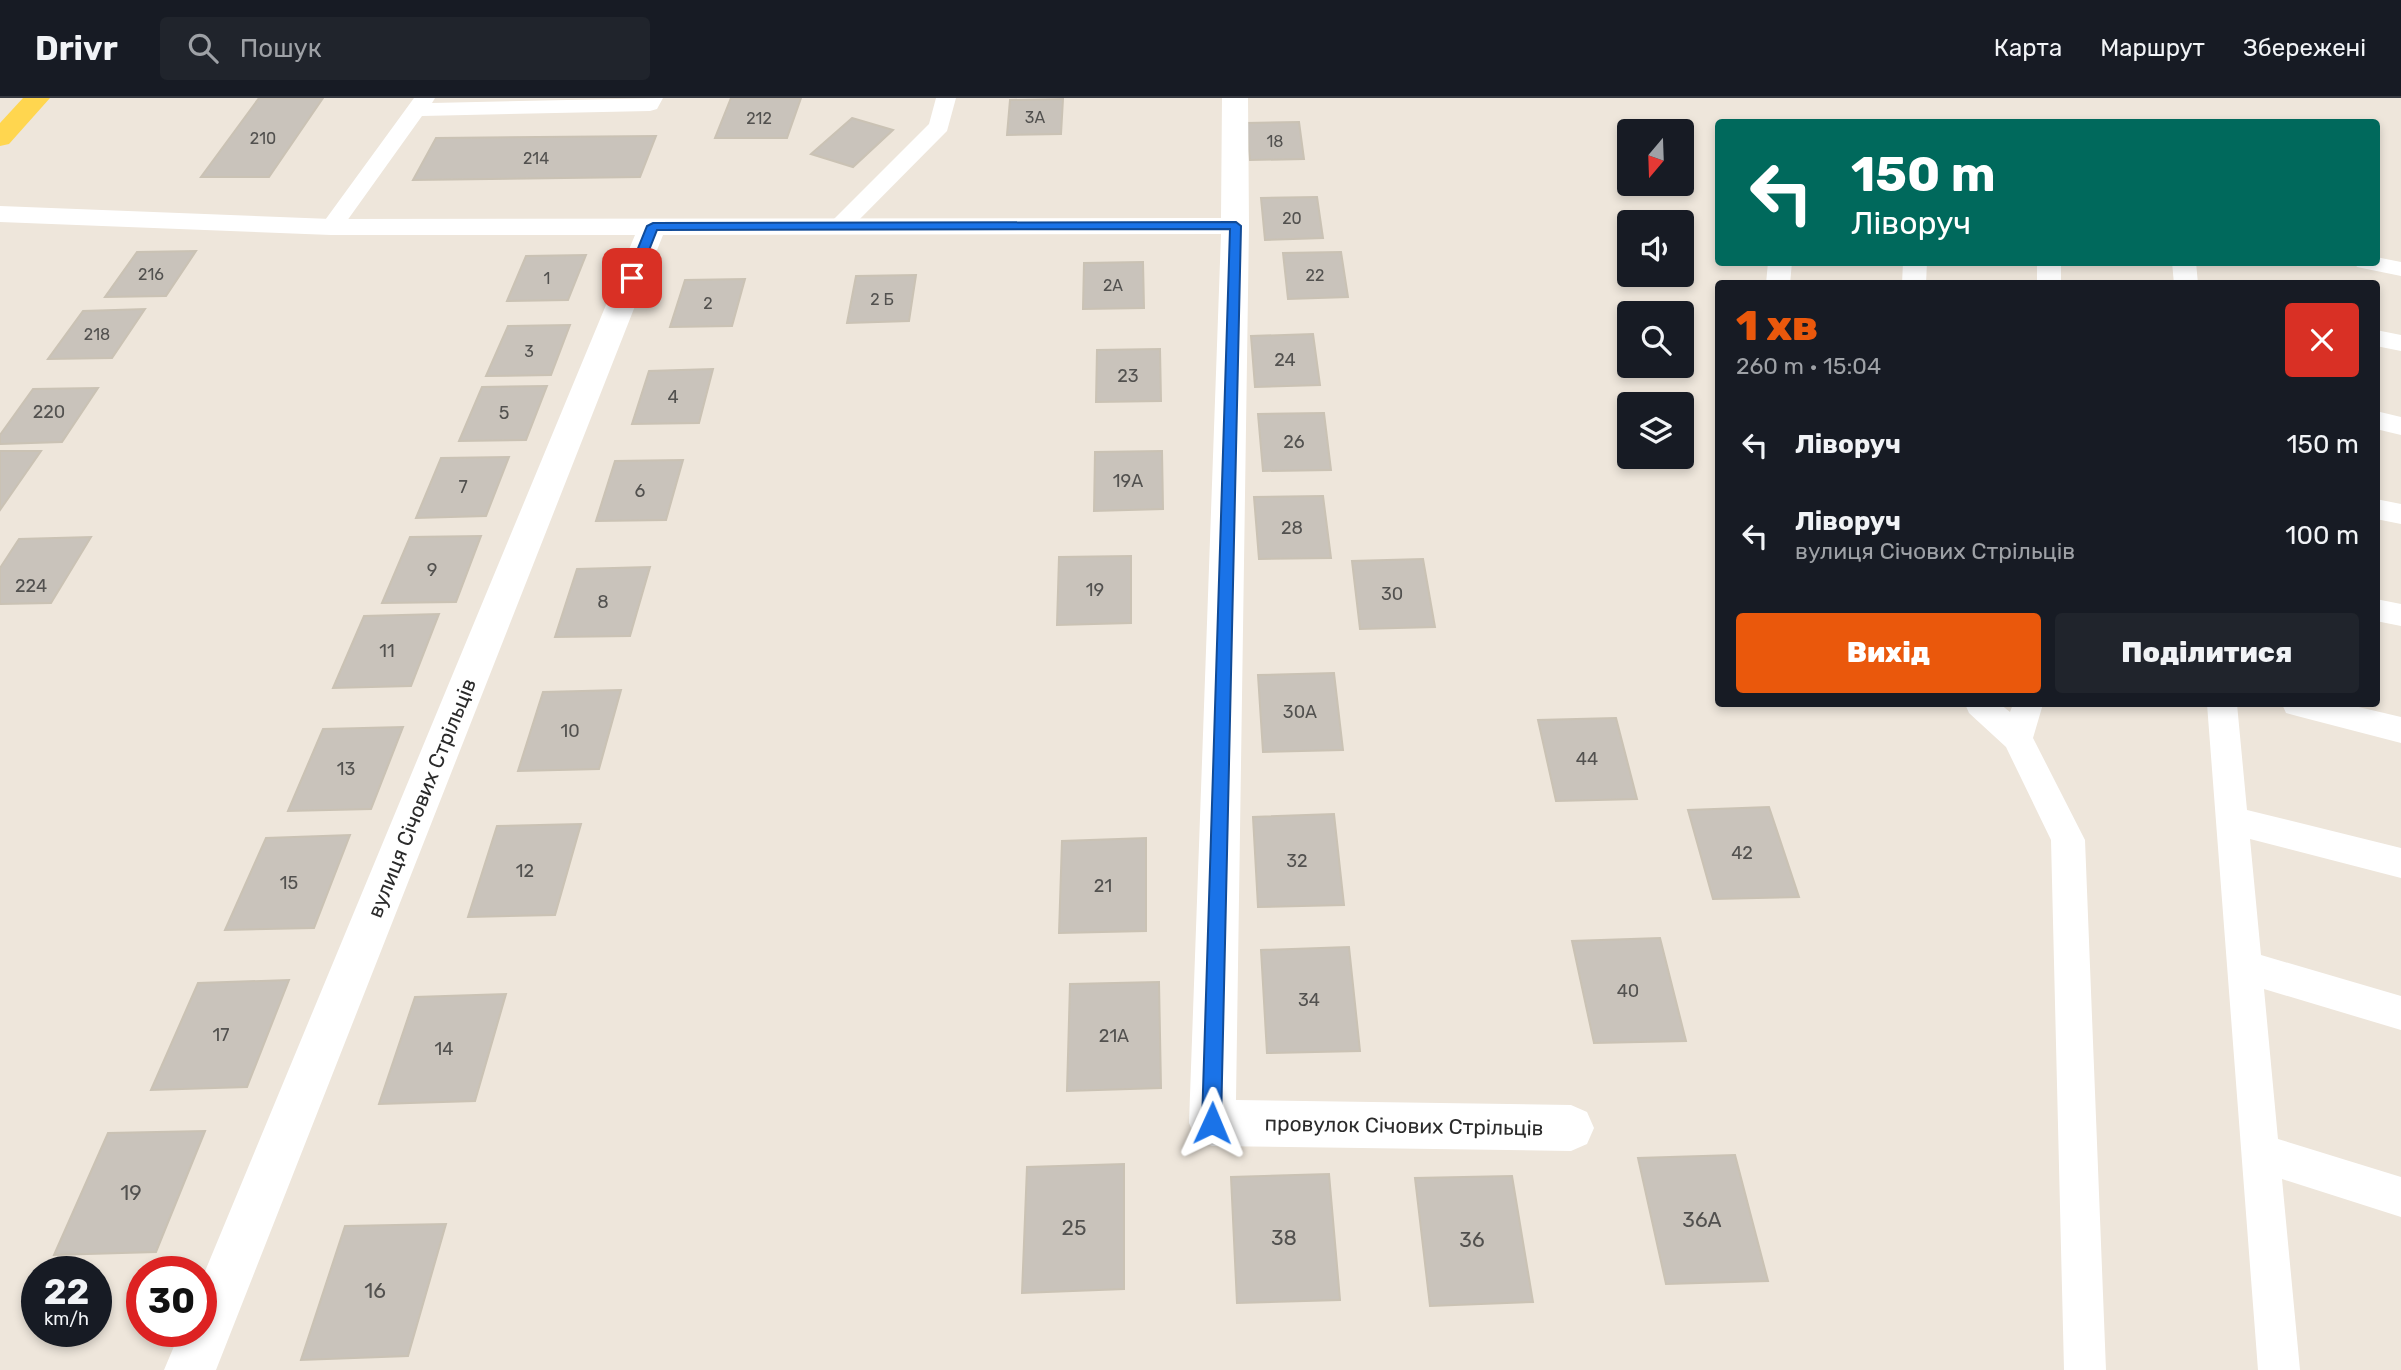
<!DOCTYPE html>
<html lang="uk">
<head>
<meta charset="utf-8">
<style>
  :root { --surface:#171b24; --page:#20242c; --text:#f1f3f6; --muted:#9ea1a6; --line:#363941; --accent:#ea580c }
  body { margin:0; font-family:Rubik,sans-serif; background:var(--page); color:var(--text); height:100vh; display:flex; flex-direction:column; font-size:26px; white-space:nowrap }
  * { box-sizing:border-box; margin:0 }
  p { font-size:23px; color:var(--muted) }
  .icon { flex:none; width:38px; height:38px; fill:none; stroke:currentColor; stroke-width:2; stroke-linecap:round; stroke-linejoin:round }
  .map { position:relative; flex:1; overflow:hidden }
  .panel { position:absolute; left:1715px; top:182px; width:665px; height:427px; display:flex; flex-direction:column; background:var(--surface); border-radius:7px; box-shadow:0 4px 10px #0003 }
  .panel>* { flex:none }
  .hud { position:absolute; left:1715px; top:21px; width:665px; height:147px; border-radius:7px; box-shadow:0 4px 10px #0003; background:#00695c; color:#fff; overflow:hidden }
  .needle { width:46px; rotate:199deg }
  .fabs { position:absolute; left:1617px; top:21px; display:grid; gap:14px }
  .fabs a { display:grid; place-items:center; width:77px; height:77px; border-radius:7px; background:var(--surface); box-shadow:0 4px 10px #0003; font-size:35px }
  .speed { position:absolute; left:21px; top:1158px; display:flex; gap:14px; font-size:35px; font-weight:700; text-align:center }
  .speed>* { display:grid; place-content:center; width:91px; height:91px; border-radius:50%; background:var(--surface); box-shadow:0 4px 10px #0003; line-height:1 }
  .speed small { font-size:18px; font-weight:400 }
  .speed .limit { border:10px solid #d22; background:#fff; color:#111 }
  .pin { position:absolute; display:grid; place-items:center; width:60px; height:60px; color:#fff; margin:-30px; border-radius:14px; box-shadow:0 4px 10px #0006 }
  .me { position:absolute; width:77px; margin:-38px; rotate:1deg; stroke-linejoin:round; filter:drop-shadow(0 0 5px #0008) }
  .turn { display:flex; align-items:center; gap:24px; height:147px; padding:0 21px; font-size:32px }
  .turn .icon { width:91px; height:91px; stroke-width:2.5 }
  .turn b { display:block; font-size:49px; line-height:60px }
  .round { display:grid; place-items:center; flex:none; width:74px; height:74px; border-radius:7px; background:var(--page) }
  .head { display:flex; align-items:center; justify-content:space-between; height:119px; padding:0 21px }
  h1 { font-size:42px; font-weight:800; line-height:52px; color:var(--accent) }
  .cta { display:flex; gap:14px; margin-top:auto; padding:14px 21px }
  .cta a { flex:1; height:80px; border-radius:7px; background:var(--accent); color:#fff; font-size:28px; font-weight:800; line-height:80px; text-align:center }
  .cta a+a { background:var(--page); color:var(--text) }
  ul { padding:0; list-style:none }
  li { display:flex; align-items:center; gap:21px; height:91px; padding:0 21px }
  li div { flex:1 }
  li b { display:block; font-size:26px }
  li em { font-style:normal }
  header { display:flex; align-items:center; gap:42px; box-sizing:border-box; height:98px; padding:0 35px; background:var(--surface); border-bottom:2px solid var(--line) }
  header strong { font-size:33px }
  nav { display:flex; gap:38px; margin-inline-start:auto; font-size:24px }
  .search { width:490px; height:63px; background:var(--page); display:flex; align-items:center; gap:18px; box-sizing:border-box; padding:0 24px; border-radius:7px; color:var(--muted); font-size:26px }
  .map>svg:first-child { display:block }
  .building { fill:#c9c3bb; stroke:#cac2b4; stroke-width:2 }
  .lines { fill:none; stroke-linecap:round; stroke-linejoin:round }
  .lane { fill:#fff; fill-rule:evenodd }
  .street { fill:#fff; fill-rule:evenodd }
  .primary { fill:#ffd64f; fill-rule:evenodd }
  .route { fill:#1a73e8; stroke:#114b97; stroke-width:2 }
  .labels { text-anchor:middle; stroke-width:7; stroke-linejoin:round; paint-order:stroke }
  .far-number-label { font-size:16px; fill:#52514f }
  .number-label { font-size:18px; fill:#52514f }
  .street-label { font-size:21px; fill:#2b2b2b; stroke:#fff }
  .near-number-label { font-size:21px; fill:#52514f }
</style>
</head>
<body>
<header>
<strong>Drivr</strong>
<div class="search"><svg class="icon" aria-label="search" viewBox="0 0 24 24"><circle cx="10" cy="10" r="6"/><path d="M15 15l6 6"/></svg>Пошук</div>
<nav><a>Карта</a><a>Маршрут</a><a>Збережені</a></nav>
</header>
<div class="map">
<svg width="2401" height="1272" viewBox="0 0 2401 1272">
  <rect width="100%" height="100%" fill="#eee6db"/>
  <g class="building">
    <polygon points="259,0 323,0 269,79 201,79"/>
    <polygon points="731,0 801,0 787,40 715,40"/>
    <polygon points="1063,1 1061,36 1007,37 1010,2"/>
    <polygon points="852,20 893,32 853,69 811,56"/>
    <polygon points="1299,24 1304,61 1250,62 1246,25"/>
    <polygon points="656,38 640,79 413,82 436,40"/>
    <polygon points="1317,99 1323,140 1265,142 1261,100"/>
    <polygon points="196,153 166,198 105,199 137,154"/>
    <polygon points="1341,154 1348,199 1288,201 1283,155"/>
    <polygon points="586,157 568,202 507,203 526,158"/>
    <polygon points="1143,164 1144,210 1083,211 1084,165"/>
    <polygon points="916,177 909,223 847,225 856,178"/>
    <polygon points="745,181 732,228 670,229 685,182"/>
    <polygon points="145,211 112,260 48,261 83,213"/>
    <polygon points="570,227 551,277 486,278 508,228"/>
    <polygon points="1313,236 1320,287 1255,289 1251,238"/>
    <polygon points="1160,251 1161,303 1096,304 1097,252"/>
    <polygon points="713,271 699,325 632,326 649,273"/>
    <polygon points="547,288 526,342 459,343 482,289"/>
    <polygon points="98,290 62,344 0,346 0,337 33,291"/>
    <polygon points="1324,315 1331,372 1263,373 1258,316"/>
    <polygon points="0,353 41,353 0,412"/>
    <polygon points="1162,353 1163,411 1094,413 1095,354"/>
    <polygon points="509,359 486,418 416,420 441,360"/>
    <polygon points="683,362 666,422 596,423 615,363"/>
    <polygon points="1323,398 1331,460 1259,461 1254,399"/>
    <polygon points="481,438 456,504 382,505 410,439"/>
    <polygon points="91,439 51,505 0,506 0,470 19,441"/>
    <polygon points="1131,458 1131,525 1057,527 1059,459"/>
    <polygon points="1423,461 1435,529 1360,531 1352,463"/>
    <polygon points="650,469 630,538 555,539 577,471"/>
    <polygon points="439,516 411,588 333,590 364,518"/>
    <polygon points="1334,575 1343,652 1263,654 1258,577"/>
    <polygon points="621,592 599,671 518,673 543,594"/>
    <polygon points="1616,620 1637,701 1556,703 1538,622"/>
    <polygon points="403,629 371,711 288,713 323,631"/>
    <polygon points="1769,709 1799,799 1713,801 1688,712"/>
    <polygon points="1334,716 1344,807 1258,809 1253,719"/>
    <polygon points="581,726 555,817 468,819 497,728"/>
    <polygon points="350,737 314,830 225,832 266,740"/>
    <polygon points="1146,740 1146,833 1059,835 1062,743"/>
    <polygon points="1660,840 1686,943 1594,945 1572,843"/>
    <polygon points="1349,849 1360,953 1267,955 1261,852"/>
    <polygon points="289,882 247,989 151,992 198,885"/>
    <polygon points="1159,884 1161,990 1067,993 1070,886"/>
    <polygon points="506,896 475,1003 379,1006 415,899"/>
    <polygon points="205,1033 156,1154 54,1157 108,1035"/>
    <polygon points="1735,1057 1768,1183 1666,1186 1638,1060"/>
    <polygon points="1124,1066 1124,1191 1022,1195 1027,1069"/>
    <polygon points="1329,1076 1340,1202 1237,1205 1231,1079"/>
    <polygon points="1512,1078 1533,1204 1430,1208 1415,1080"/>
    <polygon points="446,1126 408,1258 301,1262 345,1128"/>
  </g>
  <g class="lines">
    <g class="lane">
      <polygon points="414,0 435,0 432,5 663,0 657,11 650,13 422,18 339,134 323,134 320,129"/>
      <polygon points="936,0 956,0 947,33 849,132 833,132 830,127 833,122 929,26"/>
      <polygon points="2376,159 2401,164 2401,178 2357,169 2354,164 2376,164"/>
      <polygon points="1768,164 1792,164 1790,186 1766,186"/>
      <polygon points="1903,164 1927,164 1926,186 1902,186"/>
      <rect x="2037" y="164" width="24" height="22"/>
      <polygon points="2172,164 2196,164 2198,186 2174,186"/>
      <polygon points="2376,232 2401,237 2401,253 2376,248"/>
      <polygon points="2376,313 2401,319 2401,337 2376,331"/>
      <polygon points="2376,401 2401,406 2401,426 2376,421"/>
      <polygon points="2376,501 2401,506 2401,528 2376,523"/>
      <polygon points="1965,606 2000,606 2010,614 2013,606 2043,606 2033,640 2085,742 2106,1272 2064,1272 2051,742 2006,649 1969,615"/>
      <polygon points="2207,606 2237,606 2247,712 2401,750 2401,780 2250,741 2261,857 2401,898 2401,932 2264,891 2278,1041 2401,1079 2401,1119 2282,1081 2300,1272 2258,1272"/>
      <polygon points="2282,606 2346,606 2401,619 2401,645 2297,618 2286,615"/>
    </g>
    <polygon class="street" points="1222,0 1248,0 1249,128 1236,1002 1571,1007 1587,1014 1594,1030 1587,1046 1571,1053 1212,1048 1196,1041 1189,1025 1221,136 663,137 216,1272 164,1272 180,1234 201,1234 201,1183 635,137 331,137 0,124 0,108 331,121 1221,120"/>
    <polygon class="primary" points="23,0 50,0 9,46 0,48 0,25"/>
  </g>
  <polygon class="route" points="1236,124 1241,128 1221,1025 1218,1032 1212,1035 1205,1032 1202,1025 1230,131 657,132 638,180 632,183 626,180 647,128 653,125"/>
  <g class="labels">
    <g class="far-number-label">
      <text x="1035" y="25">3А</text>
      <text x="759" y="26">212</text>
      <text x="263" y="46">210</text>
      <text x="1275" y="49">18</text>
      <text x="536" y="66">214</text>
      <text x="1292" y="126">20</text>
      <text x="151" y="182">216</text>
      <text x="1315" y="183">22</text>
      <text x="547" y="186">1</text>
      <text x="1113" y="193">2А</text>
      <text x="882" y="207">2 Б</text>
      <text x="708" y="211">2</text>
      <text x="97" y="242">218</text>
      <text x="529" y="259">3</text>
    </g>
    <g class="number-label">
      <text x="1285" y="268">24</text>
      <text x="1128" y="284">23</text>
      <text x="673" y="305">4</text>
      <text x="49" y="320">220</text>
      <text x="504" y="321">5</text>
      <text x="1294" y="350">26</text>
      <text x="1128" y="389">19А</text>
      <text x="463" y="395">7</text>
      <text x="640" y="399">6</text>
      <text x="1292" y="436">28</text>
      <text x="432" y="478">9</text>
      <text x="31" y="494">224</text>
      <text x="1095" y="498">19</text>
      <text x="1392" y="502">30</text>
      <text x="603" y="510">8</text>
      <text x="387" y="559">11</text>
      <text x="1300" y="620">30А</text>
      <text x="570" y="639">10</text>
      <text x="1587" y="667">44</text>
      <text x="346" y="677">13</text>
      <text x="1742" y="761">42</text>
      <text x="1297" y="769">32</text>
      <text x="525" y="779">12</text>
      <text x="289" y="791">15</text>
      <text x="1103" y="794">21</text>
      <text x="1628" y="899">40</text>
      <text x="1309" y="908">34</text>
      <text x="221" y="943">17</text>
      <text x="1114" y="944">21А</text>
      <text x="444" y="957">14</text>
    </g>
    <g class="street-label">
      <text transform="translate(422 700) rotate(-68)" y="7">вулиця Січових Стрільців</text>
      <text transform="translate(1404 1028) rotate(1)" y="7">провулок Січових Стрільців</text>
    </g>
    <g class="near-number-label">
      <text x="131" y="1102">19</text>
      <text x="1702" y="1129">36А</text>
      <text x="1074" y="1137">25</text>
      <text x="1284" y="1147">38</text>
      <text x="1472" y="1149">36</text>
      <text x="375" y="1200">16</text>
    </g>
  </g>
</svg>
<div class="fabs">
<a><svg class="needle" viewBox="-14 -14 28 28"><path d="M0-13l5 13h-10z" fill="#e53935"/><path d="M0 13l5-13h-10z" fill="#9ea1a6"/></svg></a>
<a><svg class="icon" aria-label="sound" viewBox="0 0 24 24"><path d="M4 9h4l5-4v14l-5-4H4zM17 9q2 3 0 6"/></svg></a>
<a><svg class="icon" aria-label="search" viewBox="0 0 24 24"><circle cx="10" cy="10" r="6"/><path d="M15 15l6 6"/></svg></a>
<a><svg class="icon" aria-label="layers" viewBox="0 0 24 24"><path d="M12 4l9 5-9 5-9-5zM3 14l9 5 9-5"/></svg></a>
</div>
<div class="speed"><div>22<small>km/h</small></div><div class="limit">30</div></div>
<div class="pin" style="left:632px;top:180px;background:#d93025"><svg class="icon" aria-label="arrive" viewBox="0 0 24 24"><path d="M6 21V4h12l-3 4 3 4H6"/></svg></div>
<svg class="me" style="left:1212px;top:1025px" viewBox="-20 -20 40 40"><path d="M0-17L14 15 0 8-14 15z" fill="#1a73e8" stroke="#fff" stroke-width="4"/></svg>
<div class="hud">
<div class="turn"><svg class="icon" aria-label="left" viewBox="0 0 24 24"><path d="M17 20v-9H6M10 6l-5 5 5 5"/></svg><div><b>150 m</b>Ліворуч</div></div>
</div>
<section class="panel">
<div class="head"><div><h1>1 хв</h1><p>260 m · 15:04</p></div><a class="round" style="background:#d93025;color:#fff"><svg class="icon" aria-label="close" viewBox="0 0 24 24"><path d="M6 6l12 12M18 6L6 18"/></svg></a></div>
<ul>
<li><svg class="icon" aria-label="left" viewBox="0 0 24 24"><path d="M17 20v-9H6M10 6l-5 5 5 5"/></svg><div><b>Ліворуч</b></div><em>150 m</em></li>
<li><svg class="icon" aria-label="left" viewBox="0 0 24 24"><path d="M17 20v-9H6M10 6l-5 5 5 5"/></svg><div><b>Ліворуч</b><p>вулиця Січових Стрільців</p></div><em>100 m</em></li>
</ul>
<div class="cta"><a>Вихід</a><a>Поділитися</a></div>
</section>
</div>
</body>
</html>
